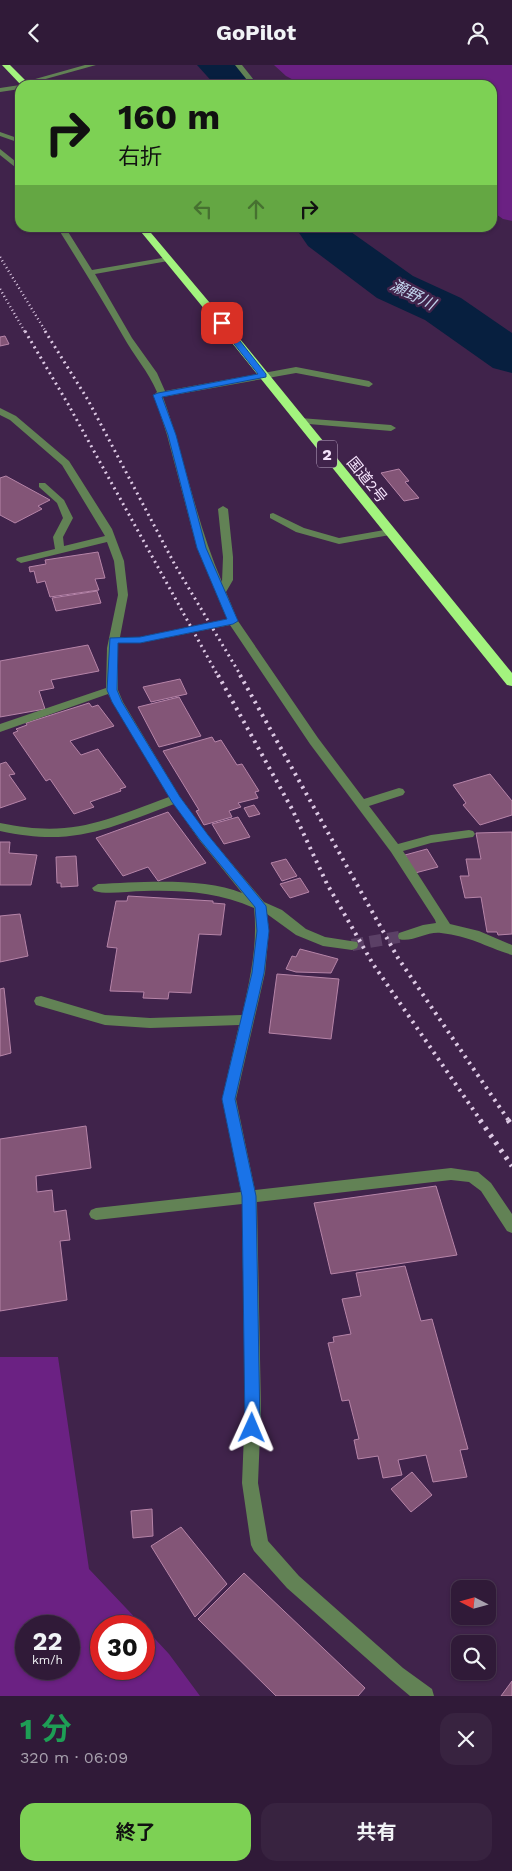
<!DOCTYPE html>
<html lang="ja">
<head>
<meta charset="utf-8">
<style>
  :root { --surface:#301a38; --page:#382340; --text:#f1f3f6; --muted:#a8a1ae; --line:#4b3853; --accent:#7dd154 }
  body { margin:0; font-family:"Work Sans","Noto Sans JP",sans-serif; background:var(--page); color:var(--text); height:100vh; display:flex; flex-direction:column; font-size:19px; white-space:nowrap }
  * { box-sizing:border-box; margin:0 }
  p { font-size:16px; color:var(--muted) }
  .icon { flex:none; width:28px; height:28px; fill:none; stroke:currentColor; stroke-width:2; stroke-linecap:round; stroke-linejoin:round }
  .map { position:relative; height:1631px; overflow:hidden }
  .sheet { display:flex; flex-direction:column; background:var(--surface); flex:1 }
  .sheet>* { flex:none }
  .guide { position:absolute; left:15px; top:15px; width:482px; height:152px; border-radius:15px; box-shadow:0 1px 4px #0004,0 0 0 1px var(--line); background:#7dd154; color:#111; overflow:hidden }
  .needle { width:32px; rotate:276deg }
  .tools { position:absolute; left:451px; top:1515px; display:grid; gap:10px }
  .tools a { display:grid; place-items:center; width:45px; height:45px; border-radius:10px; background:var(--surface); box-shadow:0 1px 4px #0004,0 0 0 1px var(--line); font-size:25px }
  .speed { position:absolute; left:15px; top:1550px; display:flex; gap:10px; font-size:25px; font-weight:700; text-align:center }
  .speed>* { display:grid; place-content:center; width:65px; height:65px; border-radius:50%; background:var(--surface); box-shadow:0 1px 4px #0004,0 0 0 1px var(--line); line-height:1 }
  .speed small { font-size:12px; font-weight:400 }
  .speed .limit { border:8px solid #d22; background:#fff; color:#111 }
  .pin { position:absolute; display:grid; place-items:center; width:42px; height:42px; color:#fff; margin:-21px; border-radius:10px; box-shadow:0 2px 8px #0006 }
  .me { position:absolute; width:55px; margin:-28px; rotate:1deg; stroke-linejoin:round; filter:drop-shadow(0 0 4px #0008) }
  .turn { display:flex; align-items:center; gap:18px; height:105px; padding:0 20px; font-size:22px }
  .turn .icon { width:65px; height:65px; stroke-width:2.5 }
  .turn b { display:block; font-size:35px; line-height:42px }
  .lanes { display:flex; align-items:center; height:48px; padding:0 20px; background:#0003; justify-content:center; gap:25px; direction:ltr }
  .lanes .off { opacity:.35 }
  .round { display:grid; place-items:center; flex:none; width:52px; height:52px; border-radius:15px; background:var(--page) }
  .head { display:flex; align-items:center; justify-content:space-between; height:85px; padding:0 20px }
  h1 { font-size:30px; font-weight:700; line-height:38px; color:#1e9e55 }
  .action { display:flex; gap:10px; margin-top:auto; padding:10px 20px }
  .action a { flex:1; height:58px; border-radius:15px; background:var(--accent); color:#111; font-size:20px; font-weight:700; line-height:58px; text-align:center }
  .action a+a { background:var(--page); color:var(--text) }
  header { display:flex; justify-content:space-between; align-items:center; height:65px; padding:0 20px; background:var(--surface); font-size:22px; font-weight:700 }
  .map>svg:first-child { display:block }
  .green { fill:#6b2183; fill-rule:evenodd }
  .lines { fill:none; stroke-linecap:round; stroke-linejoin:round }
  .river { fill:#071f3f; fill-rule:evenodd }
  .building { fill:#835577; stroke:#b684a8 }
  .minor-tunnel { stroke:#5b4066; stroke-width:12; stroke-dasharray:12 6; stroke-linecap:butt }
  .minor { fill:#628255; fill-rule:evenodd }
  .highway { fill:#a3f37e; fill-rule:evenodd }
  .rail-far3 { stroke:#ddc9e4; stroke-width:2.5; stroke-dasharray:1 3; stroke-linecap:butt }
  .rail-far2 { stroke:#ddc9e4; stroke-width:3; stroke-dasharray:2 4; stroke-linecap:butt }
  .rail-far1 { stroke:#ddc9e4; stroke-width:4; stroke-dasharray:2.5 5; stroke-linecap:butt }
  .rail { stroke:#ddc9e4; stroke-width:5; stroke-dasharray:3 6; stroke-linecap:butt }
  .route { fill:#1a73e8; stroke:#114b97 }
  .labels { text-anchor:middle; stroke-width:5; stroke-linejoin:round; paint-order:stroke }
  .far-street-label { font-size:15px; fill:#f6e4fd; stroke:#40234b }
  .far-water-label { font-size:16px; font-style:italic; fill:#c0d2eb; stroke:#40234b }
  .shield { fill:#40234b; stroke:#bfaac8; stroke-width:1 }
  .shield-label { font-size:16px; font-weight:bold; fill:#f6e4fd }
</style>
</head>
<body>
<header><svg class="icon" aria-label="back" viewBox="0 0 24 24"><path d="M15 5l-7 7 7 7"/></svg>GoPilot<svg class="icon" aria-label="person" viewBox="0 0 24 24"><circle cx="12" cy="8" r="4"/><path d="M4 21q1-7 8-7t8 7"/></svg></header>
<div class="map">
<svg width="512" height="1631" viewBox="0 0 512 1631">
  <rect width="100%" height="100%" fill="#40234b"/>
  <g class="green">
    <polygon points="274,0 512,0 512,156 503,154 493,147 492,20 303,20 286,11"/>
    <path d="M0 1292H58L89 1504 143 1561H101V1604H144V1562L169 1589 200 1631H0ZM26 1561H69V1604H26Z"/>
  </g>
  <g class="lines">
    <g class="river">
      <polygon points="197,0 240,0 259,20 215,20"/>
      <polygon points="295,162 344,162 413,211 461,233 512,268 512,308 493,303 425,255 377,233 308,181"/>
    </g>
  </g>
  <g class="building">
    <polygon points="5,271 9,279 0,281 0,272"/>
    <polygon points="399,404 409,416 405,417 419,433 404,436 381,408"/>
    <polygon points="6,411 50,435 38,441 42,444 15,458 0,450 0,413"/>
    <polygon points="98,487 105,513 95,514 99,525 50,532 45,516 37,518 34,506 30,507 29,502 46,499 45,495"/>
    <polygon points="97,526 101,538 56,546 52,533"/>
    <polygon points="88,580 99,606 51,615 54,623 39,626 45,644 0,652 0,596"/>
    <polygon points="180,614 187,629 151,637 143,622"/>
    <polygon points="179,632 201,671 159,682 138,642"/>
    <polygon points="89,638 92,642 98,640 114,661 70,676 81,690 98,684 126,722 120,724 121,726 90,737 94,742 74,749 50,714 46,716 13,668 18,666 16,664 27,660 26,658"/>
    <polygon points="212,672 215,677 221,675 237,700 242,699 259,726 255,727 258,733 238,738 241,742 229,746 232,752 204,760 196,746 199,745 163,686"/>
    <polygon points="6,697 15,709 9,710 26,734 0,743 0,699"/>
    <polygon points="490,709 512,736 512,750 480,760 463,740 466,738 453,720"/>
    <polygon points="254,740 260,749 249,752 244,743"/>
    <polygon points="168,747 206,798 158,816 148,802 123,811 96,773"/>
    <polygon points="238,752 250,772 224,779 212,759"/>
    <polygon points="512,767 512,869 498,870 497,867 487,867 481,832 465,833 460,811 469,811 466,794 481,794 476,768"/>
    <polygon points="0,777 10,777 9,788 37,790 31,820 0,820"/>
    <polygon points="427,784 438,802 415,808 405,790"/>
    <polygon points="76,791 78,821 61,822 61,818 57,818 56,792"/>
    <polygon points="286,794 297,811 282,816 271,798"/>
    <polygon points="300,813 309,827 290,833 280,819"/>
    <polygon points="128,831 213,836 213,838 225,839 221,870 199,869 191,928 169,927 168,934 143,933 144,927 110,926 117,883 107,882 116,836 127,836"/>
    <polygon points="20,849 28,891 0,897 0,851"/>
    <polygon points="300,884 338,894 331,908 296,907 286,904 292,891 296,892"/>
    <polygon points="277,909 339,914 331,974 269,968"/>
    <polygon points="4,923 11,988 0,991 0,924"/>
    <polygon points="86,1061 91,1103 36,1111 37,1127 52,1125 54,1147 66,1145 70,1175 60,1176 67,1235 0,1246 0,1074"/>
    <polygon points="436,1121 457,1190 331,1209 314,1138"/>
    <polygon points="405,1201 421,1256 432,1254 468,1384 460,1385 467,1412 433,1417 426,1390 398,1395 402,1410 383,1413 378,1391 358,1394 354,1375 359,1374 349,1335 342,1336 328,1278 334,1277 333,1272 351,1269 342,1234 361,1231 356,1208"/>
    <polygon points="412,1407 432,1430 411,1447 391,1424"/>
    <polygon points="152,1444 153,1471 133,1473 131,1446"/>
    <polygon points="181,1462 227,1519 195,1552 151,1481"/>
    <polygon points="244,1508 365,1623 358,1631 276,1631 198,1554"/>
    <polygon points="512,1616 512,1631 501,1631"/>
  </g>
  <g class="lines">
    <polyline class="minor-tunnel" points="352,880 404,871"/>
    <g class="minor">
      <polygon points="85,0 96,0 24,20 21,18"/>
      <polygon points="235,0 242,0 258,20 251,20"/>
      <polygon points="20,20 20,24 0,27 0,23"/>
      <polygon points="0,67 20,74 20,78 0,71"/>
      <polygon points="0,84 20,100 20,106 0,90"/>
      <path d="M57 162H65L92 205 168 192 172 194 168 196 95 209 132 273 157 308 165 326 296 302 369 316 373 319 369 322 296 308 163 332C185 393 196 457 222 517L223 492 218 444 223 441 228 444 233 492V515L226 527 238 556 318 673 364 734 399 723 403 724 405 727 403 730 369 741 398 779 431 770 469 765 473 766 475 769 473 772 431 778 403 786 450 859 479 866 512 880V890C486 882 470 871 441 868 427 866 412 878 399 874L398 871 399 868 423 860 436 858 435 855 391 787 310 679 230 560 140 578H118V625L123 637 180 732 208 770 264 837 282 845 306 864 325 872 357 877 358 880 357 883 352 885 323 881 296 870 267 849 269 866 265 908 236 1034 255 1125 451 1103 478 1107 491 1118 512 1149V1168L507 1166 481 1126 469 1117 451 1115 257 1137 261 1345 258 1418 268 1476 299 1511 403 1603 432 1624 434 1631H410L391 1615 287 1523 254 1486 251 1480 242 1418 245 1345 242 1139 96 1155 91 1153 89 1149 91 1145 96 1143 241 1127 222 1034 239 960 150 963 105 960 36 940 34 936 36 932 41 931 105 950 150 953 242 950C250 914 258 880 254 843 218 827 183 825 144 826 128 826 108 830 94 826L92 823 98 819C139 817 204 812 242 828L200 776 174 739C107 764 73 782 0 766V758C72 773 103 756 169 732L108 629 0 667V659L106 623 107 583 118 530 114 496 107 477 21 498 16 495 17 493 55 484 53 472 63 453 57 438 39 422V418H45L64 435 73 453 63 472 64 481 105 471 62 400 10 355 0 350V343L16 351 69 396 112 464 124 496 128 530 120 572H140L227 554 197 483 167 370 154 330 157 327C148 306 134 291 123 271 102 234 80 199 57 162Z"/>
      <polygon points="300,353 391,360 396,363 391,366 297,358 297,354"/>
      <polygon points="273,448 304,463 339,473 390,464 395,467 390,470 339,479 296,467 270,453 270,449"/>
    </g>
    <g class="highway">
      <polygon points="2,0 10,0 30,20 21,20"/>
      <polygon points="137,162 146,162 236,269 512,608 512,621 507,620 228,273"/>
    </g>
    <g class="rail-far3">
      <polyline points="0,192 46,267"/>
      <polyline points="0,224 25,267"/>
    </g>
    <g class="rail-far2">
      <polyline points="25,266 68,339 218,611"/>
      <polyline points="45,266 88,335 175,500 241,611"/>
    </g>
    <g class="rail-far1">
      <polyline points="218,610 292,744 327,819 373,899 481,1056"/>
      <polyline points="240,610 398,893 509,1056"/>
    </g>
    <g class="rail">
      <polyline points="480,1055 512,1101"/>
      <polyline points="508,1055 512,1061"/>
    </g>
  </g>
  <polygon class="route" points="219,257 225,257 266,309 266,312 162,332 176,370 206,483 238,556 233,559 140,578 118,578 117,625 122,637 180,732 208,770 266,841 269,866 264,908 235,1034 256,1131 260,1363 258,1368 252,1370 247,1368 245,1363 242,1131 222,1034 252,908 257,866 255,842 200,775 172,737 112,637 107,625 110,573 140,572 227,554 197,483 168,370 153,330 158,328 258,309 219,260"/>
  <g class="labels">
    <g class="far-street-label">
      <text transform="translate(367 415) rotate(51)" y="5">国道2号</text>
    </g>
    <g class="far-water-label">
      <text transform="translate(413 229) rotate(27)" y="6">瀬野川</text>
    </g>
    <rect class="shield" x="317" y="375.5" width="20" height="27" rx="4"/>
    <g class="shield-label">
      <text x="327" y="395">2</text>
    </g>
  </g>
</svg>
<div class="tools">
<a><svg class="needle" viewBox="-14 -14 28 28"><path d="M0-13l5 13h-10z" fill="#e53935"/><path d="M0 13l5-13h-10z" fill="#a8a1ae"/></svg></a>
<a><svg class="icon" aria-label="search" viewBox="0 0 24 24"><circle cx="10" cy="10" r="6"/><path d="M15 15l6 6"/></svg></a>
</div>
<div class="speed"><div>22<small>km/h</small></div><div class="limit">30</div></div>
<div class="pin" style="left:222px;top:258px;background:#d93025"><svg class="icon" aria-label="arrive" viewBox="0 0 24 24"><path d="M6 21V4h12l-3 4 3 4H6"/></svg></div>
<svg class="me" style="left:252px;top:1363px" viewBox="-20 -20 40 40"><path d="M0-17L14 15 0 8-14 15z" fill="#1a73e8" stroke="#fff" stroke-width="4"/></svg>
<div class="guide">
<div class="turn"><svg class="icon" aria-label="right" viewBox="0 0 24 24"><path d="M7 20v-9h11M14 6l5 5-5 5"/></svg><div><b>160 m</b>右折</div></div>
<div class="lanes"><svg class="icon off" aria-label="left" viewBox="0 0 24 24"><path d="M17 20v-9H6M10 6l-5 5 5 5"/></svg><svg class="icon off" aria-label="ahead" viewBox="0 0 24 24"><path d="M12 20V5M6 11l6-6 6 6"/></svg><svg class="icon" aria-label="right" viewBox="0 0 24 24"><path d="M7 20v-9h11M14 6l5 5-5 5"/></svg></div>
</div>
</div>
<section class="sheet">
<div class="head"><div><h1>1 分</h1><p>320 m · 06:09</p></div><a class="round"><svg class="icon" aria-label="close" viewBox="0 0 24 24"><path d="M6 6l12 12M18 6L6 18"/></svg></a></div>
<div class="action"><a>終了</a><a>共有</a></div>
</section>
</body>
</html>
